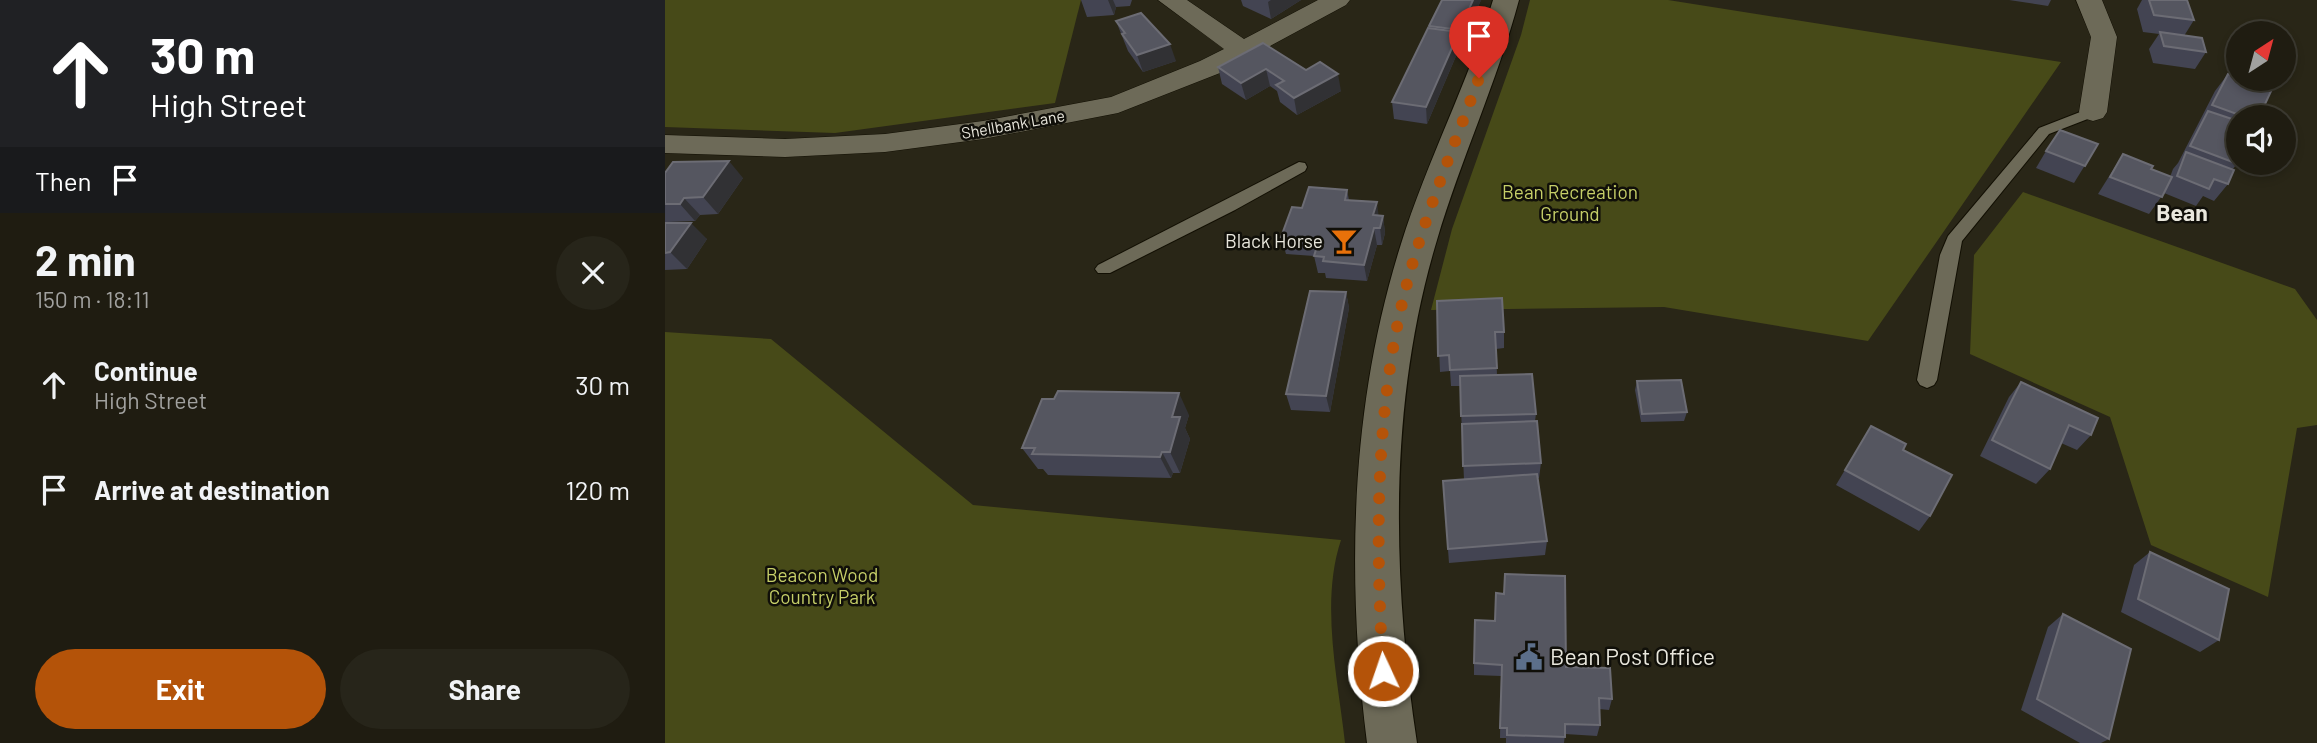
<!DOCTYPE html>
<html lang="en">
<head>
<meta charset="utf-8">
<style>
  :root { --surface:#1f1c11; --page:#27251a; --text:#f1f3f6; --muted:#a1a19f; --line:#3c3a31; --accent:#b45309 }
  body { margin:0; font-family:Barlow,sans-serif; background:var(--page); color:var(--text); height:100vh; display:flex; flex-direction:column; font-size:26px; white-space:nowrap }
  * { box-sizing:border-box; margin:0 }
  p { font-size:23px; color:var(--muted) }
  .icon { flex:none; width:38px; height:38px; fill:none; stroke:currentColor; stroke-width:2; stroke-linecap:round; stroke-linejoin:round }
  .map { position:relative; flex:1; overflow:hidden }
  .details { display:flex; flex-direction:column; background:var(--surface); width:665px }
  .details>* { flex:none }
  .hud { background:#202124; color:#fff; overflow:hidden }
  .needle { width:46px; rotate:36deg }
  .fabs { position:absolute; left:1561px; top:21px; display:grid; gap:14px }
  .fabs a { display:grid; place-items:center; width:70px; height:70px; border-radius:50%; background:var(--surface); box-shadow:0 4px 10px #0003,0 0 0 2px var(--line); font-size:35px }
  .pin { position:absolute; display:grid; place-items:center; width:60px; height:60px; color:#fff; margin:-72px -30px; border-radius:50% 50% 50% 0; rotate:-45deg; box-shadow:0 0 7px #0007 }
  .pin .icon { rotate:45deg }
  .me { position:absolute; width:77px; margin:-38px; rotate:357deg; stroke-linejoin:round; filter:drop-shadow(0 0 5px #0008) }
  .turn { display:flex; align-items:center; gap:24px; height:147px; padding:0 35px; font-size:32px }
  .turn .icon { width:91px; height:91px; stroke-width:2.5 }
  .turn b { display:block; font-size:49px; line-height:60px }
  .then { display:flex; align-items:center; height:66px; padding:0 35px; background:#0003; gap:14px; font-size:26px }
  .round { display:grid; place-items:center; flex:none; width:74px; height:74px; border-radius:37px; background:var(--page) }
  .head { display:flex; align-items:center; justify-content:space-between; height:119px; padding:0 35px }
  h1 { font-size:42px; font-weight:700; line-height:52px }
  .cta { display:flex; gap:14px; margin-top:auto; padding:14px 35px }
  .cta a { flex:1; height:80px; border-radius:42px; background:var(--accent); color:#fff; font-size:28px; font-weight:700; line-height:80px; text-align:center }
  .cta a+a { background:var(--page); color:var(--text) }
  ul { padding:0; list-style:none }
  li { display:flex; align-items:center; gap:21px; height:105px; padding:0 35px }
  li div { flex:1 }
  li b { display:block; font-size:26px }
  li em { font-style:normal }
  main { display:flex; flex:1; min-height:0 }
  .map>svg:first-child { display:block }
  .green { fill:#474a18 }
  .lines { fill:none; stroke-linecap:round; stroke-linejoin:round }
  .lane-casing { stroke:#120f03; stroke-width:2 }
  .street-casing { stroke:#120f03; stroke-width:1 }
  .secondary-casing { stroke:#120f03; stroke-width:2 }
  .lane { fill:#6d6a58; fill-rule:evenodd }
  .street { fill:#6d6a58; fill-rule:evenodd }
  .secondary { fill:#6d6a58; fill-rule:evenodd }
  .wall { fill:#434452 }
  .shaded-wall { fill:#313134 }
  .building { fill:#555660; stroke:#6c6c74; stroke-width:2 }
  .route { stroke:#b45309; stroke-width:12; stroke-dasharray:0 21.6 }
  .labels { text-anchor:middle; stroke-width:5; stroke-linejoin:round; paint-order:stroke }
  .far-street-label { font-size:16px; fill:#e9e7dd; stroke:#100f09 }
  .park-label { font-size:19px; fill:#c6cf68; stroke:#100f09 }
  .poi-label { font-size:19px; fill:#e9e7dd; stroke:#100f09; text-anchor:end }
  .quarter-label { font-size:23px; font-weight:bold; fill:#e9e7dd; stroke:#100f09 }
  .near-poi-label { font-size:23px; fill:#e9e7dd; stroke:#100f09; text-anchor:start }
</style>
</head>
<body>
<main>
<section class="details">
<div class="hud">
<div class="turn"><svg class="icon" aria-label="ahead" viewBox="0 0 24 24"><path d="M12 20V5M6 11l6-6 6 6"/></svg><div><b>30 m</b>High Street</div></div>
<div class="then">Then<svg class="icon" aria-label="arrive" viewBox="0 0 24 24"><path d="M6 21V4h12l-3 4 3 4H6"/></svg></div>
</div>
<div class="head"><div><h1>2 min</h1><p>150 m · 18:11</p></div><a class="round"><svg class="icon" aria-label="close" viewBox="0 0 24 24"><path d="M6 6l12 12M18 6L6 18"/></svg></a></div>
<ul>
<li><svg class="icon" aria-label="ahead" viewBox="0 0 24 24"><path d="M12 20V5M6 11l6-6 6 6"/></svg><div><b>Continue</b><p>High Street</p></div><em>30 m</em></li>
<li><svg class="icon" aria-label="arrive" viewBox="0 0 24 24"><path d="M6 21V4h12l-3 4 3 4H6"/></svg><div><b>Arrive at destination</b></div><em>120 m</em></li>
</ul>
<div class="cta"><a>Exit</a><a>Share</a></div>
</section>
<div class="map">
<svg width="1652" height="743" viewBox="0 0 1652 743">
  <rect width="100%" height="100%" fill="#292617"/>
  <g class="green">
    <polygon points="0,0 416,0 390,103 170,133 0,127"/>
    <polygon points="865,0 1003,0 1396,62 1203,341 999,307 766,310 787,229 856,35"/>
    <polygon points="1358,192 1630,289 1652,320 1652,425 1632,428 1603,597 1486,545 1445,417 1305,354 1309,255"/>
    <path d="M0 332 106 339 308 505 676 540C655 603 673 679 680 743H0Z"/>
  </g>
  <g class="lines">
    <defs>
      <g id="lane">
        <polygon points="1428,107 1433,109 1436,112 1433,115 1384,134 1297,241 1272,380 1269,385 1262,388 1255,385 1252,380 1275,255 1283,236 1374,128"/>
        <polygon points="634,162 640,163 642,167 640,171 570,210 445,273 433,273 430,269 433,265"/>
      </g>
      <g id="street">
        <polygon points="493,0 522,0 579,39 653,0 685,0 681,5 555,73 453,113 318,139 220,152 120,157 0,153 0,135 120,139 220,134 318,121 446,97 535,61 559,49"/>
        <polygon points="1411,0 1437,0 1452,37 1442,112 1438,118 1428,121 1418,118 1414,112 1426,37"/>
      </g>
      <path id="secondary" d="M828 0H854C832 82 796 159 772 240 723 402 727 577 752 743H702C681 576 685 405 736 244 762 161 803 83 828 0Z"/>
    </defs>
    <use href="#lane" class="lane-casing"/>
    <use href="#street" class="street-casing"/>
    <use href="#secondary" class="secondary-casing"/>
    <use href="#lane" class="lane"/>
    <use href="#street" class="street"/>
    <use href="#secondary" class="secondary"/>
  </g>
  <g class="wall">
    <polygon points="416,0 467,0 465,6 451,7 449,15 422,17"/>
    <polygon points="576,0 636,0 606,19 578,6"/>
    <polygon points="816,0 795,47 794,47 794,49 762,124 729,119 727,102 764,28 764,26"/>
    <polygon points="1344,0 1386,0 1383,6"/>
    <polygon points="1477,0 1522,0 1529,20 1519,36 1541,52 1530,69 1488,63 1484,49 1494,34 1478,32 1472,9"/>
    <polygon points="451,21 511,61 478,72 463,51"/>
    <polygon points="598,43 676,91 632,115 615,102 612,91 605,86 581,100 557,84 553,67"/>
    <polygon points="1563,74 1594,117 1573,117 1573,162 1568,169 1563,184 1549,201 1538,196 1531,206 1499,193 1484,214 1433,194 1458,154 1486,169 1505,177 1508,169 1513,163 1550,91"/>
    <polygon points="1433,144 1409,183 1371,168 1381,151"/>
    <polygon points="0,173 78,178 53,214 35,215 30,221 3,222 2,223 42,239 22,269 0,270"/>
    <polygon points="682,190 684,200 713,216 718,216 720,233 717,245 712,245 702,281 661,278 660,273 653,273 649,256 621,254 616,237 637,208"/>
    <polygon points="681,292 684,308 665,412 626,410 621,394"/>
    <polygon points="772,301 839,332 839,348 831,349 832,375 871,414 870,421 876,463 874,478 873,478 882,541 880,555 784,563 778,481 799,480 795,386 786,386 785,371 775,372"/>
    <polygon points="972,381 1022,412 1019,421 976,422 970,390"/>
    <polygon points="1356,382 1426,435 1412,450 1396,443 1385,469 1371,484 1315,456 1344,397"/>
    <polygon points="524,415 520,428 525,439 515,473 508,473 506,478 383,475 378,469 373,469 357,448"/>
    <polygon points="1206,426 1265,516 1254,531 1171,485"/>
    <polygon points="1485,552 1554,640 1535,652 1456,612 1469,565"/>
    <polygon points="839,594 901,667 947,699 944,710 934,709 935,725 932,736 900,734 899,743 841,743 841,738 835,738 836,676 809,675 809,663 830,621"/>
    <polygon points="1398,614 1444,739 1436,743 1415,743 1356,710 1383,627"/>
  </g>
  <g class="shaded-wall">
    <polygon points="443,0 448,0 451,7 449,15"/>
    <polygon points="606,0 636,0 606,19 603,2"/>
    <polygon points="808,0 816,0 795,47 795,30"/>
    <polygon points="794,32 794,49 762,124 761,107"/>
    <polygon points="505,44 511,61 478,72 472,55"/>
    <polygon points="601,69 605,86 581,100 576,83"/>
    <polygon points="673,74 676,91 632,115 629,98"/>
    <polygon points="64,161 78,178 53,214 38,197"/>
    <polygon points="19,198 35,215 30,221 15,204"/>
    <polygon points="712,202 714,219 708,215"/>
    <polygon points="718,216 720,233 717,245 715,228"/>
    <polygon points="26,223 42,239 22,269 5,252"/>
    <polygon points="709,228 712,245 702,281 699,265"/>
    <polygon points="681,292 684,308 665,412 661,396"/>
    <polygon points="514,393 524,415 520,428 525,439 515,473 505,452 507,417"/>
    <polygon points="497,452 508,473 506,478 495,457"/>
  </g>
  <g class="building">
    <polygon points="777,0 808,0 795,30 764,26"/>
    <polygon points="1484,0 1522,0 1529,20 1489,15"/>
    <polygon points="476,13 505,44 472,55 457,34 460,33 451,21"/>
    <polygon points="763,28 794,32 761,107 727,102"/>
    <polygon points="1495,32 1537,38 1541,52 1499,46"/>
    <polygon points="598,43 641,70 655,62 673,74 629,98 611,85 619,81 601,69 576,83 553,67"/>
    <polygon points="1563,74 1607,89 1594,117 1580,117 1547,105"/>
    <polygon points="1543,111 1573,121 1573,164 1525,146"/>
    <polygon points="1395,130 1433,144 1420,166 1381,151"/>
    <polygon points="1521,152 1569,170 1563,184 1549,179 1544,189 1512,176"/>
    <polygon points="1458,154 1488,166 1486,169 1507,177 1497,197 1445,177"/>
    <polygon points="64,161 38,197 19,198 15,204 0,204 0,173 8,162"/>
    <polygon points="644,187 682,190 680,200 712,202 708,215 718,216 715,228 709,228 699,265 658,261 659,257 649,256 654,240 616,237 627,207 637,208"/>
    <polygon points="0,223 26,223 5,252 0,253"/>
    <polygon points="645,291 681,292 661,396 621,394"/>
    <polygon points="837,298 839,332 830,332 832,368 785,370 784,355 773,356 772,301"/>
    <polygon points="867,374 871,414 796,416 795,376"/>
    <polygon points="1016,380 1022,412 977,414 972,381"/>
    <polygon points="1356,382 1433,418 1426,435 1404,425 1385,469 1327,440"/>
    <polygon points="393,391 514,393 507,417 515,417 505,452 497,452 495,457 367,454 370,448 357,448 377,399 389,399"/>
    <polygon points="872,421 876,463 798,466 797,424"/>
    <polygon points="1206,426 1241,444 1238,450 1287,475 1265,516 1180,470"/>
    <polygon points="872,474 882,541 783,549 778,481"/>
    <polygon points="1485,552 1564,589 1554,640 1473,599"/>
    <polygon points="840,574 900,576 901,667 945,668 947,699 934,698 935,725 900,724 900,737 842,735 842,728 835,728 837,665 809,663 810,620 830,621 831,593 839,594"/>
    <polygon points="1398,614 1466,649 1444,739 1372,699"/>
  </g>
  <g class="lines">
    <path class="route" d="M718 671C710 531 709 384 752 249 770 191 793 135 814 78"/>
  </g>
  <defs>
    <symbol id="bar-bare" viewBox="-9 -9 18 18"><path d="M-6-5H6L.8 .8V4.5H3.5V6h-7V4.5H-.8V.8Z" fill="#e8710a" stroke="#100f09" stroke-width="2.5" paint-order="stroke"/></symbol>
    <symbol id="civic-bare" viewBox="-9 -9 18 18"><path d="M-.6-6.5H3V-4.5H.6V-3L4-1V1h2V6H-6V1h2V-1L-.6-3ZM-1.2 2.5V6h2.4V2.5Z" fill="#5c6f8a" stroke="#100f09" stroke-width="2.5" paint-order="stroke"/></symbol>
  </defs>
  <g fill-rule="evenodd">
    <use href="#bar-bare" x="660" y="222" width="38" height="38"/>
    <use href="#civic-bare" x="845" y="638" width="38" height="38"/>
  </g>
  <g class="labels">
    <g class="far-street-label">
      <text transform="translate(348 124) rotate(-10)" y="6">Shellbank Lane</text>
    </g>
    <g class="park-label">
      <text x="905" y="199">Bean Recreation<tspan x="905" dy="22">Ground</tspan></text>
      <text x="157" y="582">Beacon Wood<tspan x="157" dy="22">Country Park</tspan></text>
    </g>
    <g class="poi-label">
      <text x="658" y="248">Black Horse</text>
    </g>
    <g class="quarter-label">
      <text x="1517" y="221">Bean</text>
    </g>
    <g class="near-poi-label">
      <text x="885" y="665">Bean Post Office</text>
    </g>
  </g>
</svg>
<div class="fabs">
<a><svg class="needle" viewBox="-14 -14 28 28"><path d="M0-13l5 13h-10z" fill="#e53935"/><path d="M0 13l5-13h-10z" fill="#a1a19f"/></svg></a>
<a><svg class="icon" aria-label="sound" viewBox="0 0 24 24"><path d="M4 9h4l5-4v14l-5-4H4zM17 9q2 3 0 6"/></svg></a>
</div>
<div class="pin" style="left:814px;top:78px;background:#d93025"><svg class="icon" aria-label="arrive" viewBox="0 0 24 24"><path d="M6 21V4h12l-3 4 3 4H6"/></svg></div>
<svg class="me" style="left:718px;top:671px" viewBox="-20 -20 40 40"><circle r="17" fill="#b45309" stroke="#fff" stroke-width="3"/><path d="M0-11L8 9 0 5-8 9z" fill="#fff"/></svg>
</div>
</main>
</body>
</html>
